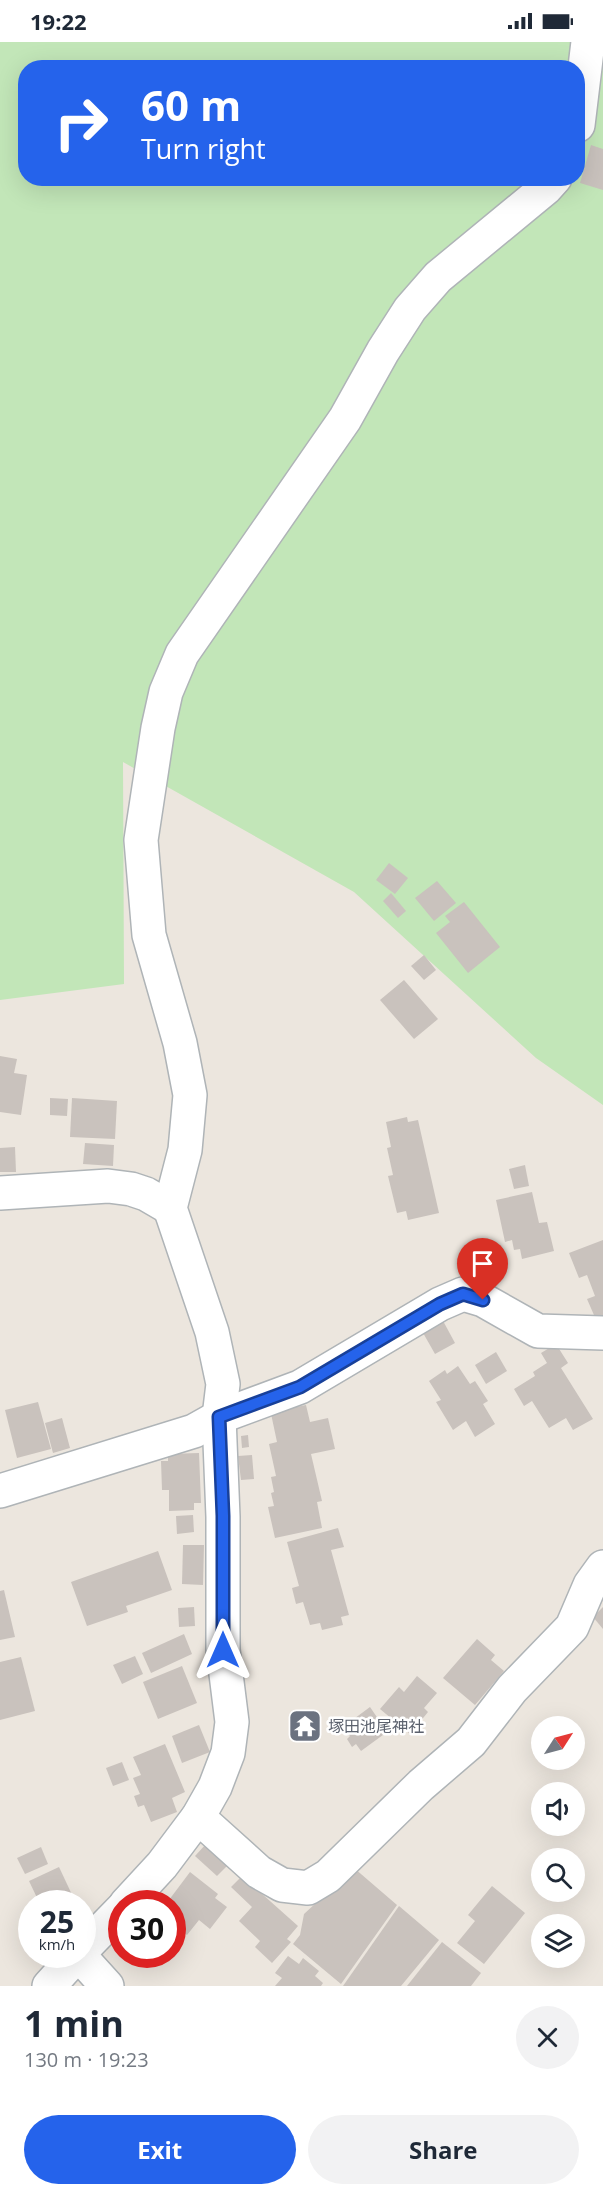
<!DOCTYPE html>
<html lang="en">
<head>
<meta charset="utf-8">
<style>
  :root { --surface:#fff; --page:#f2f2f3; --text:#1f2937; --muted:#747a83; --accent:#2563eb }
  body { margin:0; font-family:"Open Sans","Noto Sans JP",sans-serif; background:var(--page); color:var(--text); height:100vh; display:flex; flex-direction:column; font-size:22px; white-space:nowrap }
  * { box-sizing:border-box; margin:0 }
  p { font-size:20px; color:var(--muted) }
  .icon { flex:none; width:33px; height:33px; fill:none; stroke:currentColor; stroke-width:2; stroke-linecap:round; stroke-linejoin:round }
  .map { position:relative; height:1944px; overflow:hidden }
  .details { display:flex; flex-direction:column; background:var(--surface); flex:1 }
  .details>* { flex:none }
  .banner { position:absolute; left:18px; top:18px; width:567px; height:126px; border-radius:24px; box-shadow:0 6px 24px #0002; background:#2563eb; color:#fff; overflow:hidden }
  .needle { width:39px; rotate:54deg }
  .fabs { position:absolute; left:531px; top:1674px; display:grid; gap:12px }
  .fabs a { display:grid; place-items:center; width:54px; height:54px; border-radius:50%; background:var(--surface); box-shadow:0 6px 24px #0002; font-size:30px }
  .speed { position:absolute; left:18px; top:1848px; display:flex; gap:12px; font-size:30px; font-weight:700; text-align:center }
  .speed>* { display:grid; place-content:center; width:78px; height:78px; border-radius:50%; background:var(--surface); box-shadow:0 6px 24px #0002; line-height:1 }
  .speed small { font-size:15px; font-weight:400 }
  .speed .limit { border:9px solid #d22; background:#fff; color:#111 }
  .pin { position:absolute; display:grid; place-items:center; width:51px; height:51px; color:#fff; margin:-62px -26px; border-radius:50% 50% 50% 0; rotate:-45deg; box-shadow:0 0 6px #0007 }
  .pin .icon { rotate:45deg }
  .me { position:absolute; width:66px; margin:-33px; rotate:0deg; stroke-linejoin:round; filter:drop-shadow(0 0 4px #0008) }
  .turn { display:flex; align-items:center; gap:21px; height:126px; padding:0 24px; font-size:27px }
  .turn .icon { width:78px; height:78px; stroke-width:2.5 }
  .turn b { display:block; font-size:42px; line-height:51px }
  .round { display:grid; place-items:center; flex:none; width:63px; height:63px; border-radius:32px; background:var(--page) }
  .overview { display:flex; align-items:center; justify-content:space-between; height:102px; padding:0 24px }
  h1 { font-size:36px; font-weight:700; line-height:45px }
  .cta { display:flex; gap:12px; margin-top:auto; padding:12px 24px }
  .cta a { flex:1; height:69px; border-radius:36px; background:var(--accent); color:#fff; font-size:24px; font-weight:700; line-height:69px; text-align:center }
  .cta a+a { background:var(--page); color:var(--text) }
  .status { display:flex; justify-content:space-between; align-items:center; height:42px; padding:0 30px; background:var(--surface); direction:ltr }
  .status svg { height:16px; fill:currentColor }
  .map>svg:first-child { display:block }
  .green { fill:#c2e6b8; fill-rule:evenodd }
  .building { fill:#c9c2bd }
  .lines { fill:none; stroke-linecap:round; stroke-linejoin:round }
  .minor-casing { stroke:#afb4b7; stroke-width:36 }
  .minor { stroke:#fff; stroke-width:33 }
  .route-casing { stroke:#184099; stroke-width:15 }
  .route { stroke:#2563eb; stroke-width:10 }
  .labels { text-anchor:middle; stroke-width:5; stroke-linejoin:round; paint-order:stroke }
  .worship-label { font-size:16px; fill:#5b616d; stroke:#fff; text-anchor:start }
</style>
</head>
<body>
<div class="status"><b>19:22</b><svg viewBox="0 0 49 12"><path d="M0 12V9h3v3zM5 12V6h3v6zM10 12V3h3v9zM15 12V0h3v12zM26 1h20v11H26zM47 4h2v5h-2z"/></svg></div>
<div class="map">
<svg width="603" height="1944" viewBox="0 0 603 1944">
  <rect width="100%" height="100%" fill="#ece6de"/>
  <path class="green" d="M0 0H603V1063L536 1016 354 850 123 720 124 942 0 958ZM26 26H578V136H26Z"/>
  <g class="building">
    <polygon points="591,103 603,107 603,148 580,141"/>
    <polygon points="389,821 408,836 395,852 376,838"/>
    <polygon points="437,839 456,861 434,879 415,856"/>
    <polygon points="391,851 406,869 398,876 383,859"/>
    <polygon points="464,860 500,905 468,931 436,891 450,880 445,874"/>
    <polygon points="424,913 436,928 424,938 411,924"/>
    <polygon points="404,938 438,977 414,997 380,958"/>
    <polygon points="0,1014 17,1017 14,1031 27,1033 21,1073 0,1070"/>
    <polygon points="50,1056 68,1057 67,1074 50,1073"/>
    <polygon points="72,1056 117,1059 115,1097 70,1095"/>
    <polygon points="407,1075 408,1080 418,1078 439,1171 408,1178 406,1169 397,1171 388,1134 393,1133 387,1106 391,1105 386,1080"/>
    <polygon points="85,1101 114,1103 113,1124 83,1122"/>
    <polygon points="15,1105 16,1130 0,1130 0,1106"/>
    <polygon points="525,1123 529,1144 514,1147 509,1127"/>
    <polygon points="532,1150 539,1181 547,1180 554,1209 522,1217 520,1207 514,1208 512,1198 505,1200 496,1158"/>
    <polygon points="603,1198 603,1278 597,1280 587,1257 595,1254 587,1233 579,1236 569,1211"/>
    <polygon points="442,1277 455,1301 435,1312 422,1289"/>
    <polygon points="556,1302 568,1321 561,1326 593,1377 573,1388 566,1376 549,1386 532,1359 524,1364 514,1347 535,1334 533,1330 547,1321 541,1311"/>
    <polygon points="496,1310 507,1329 486,1342 475,1323"/>
    <polygon points="458,1324 470,1342 475,1339 488,1359 483,1362 495,1382 475,1395 466,1379 453,1388 436,1360 441,1358 429,1339 445,1328 447,1332"/>
    <polygon points="38,1360 51,1407 17,1416 5,1368"/>
    <polygon points="295,1362 296,1365 306,1363 310,1380 328,1376 335,1407 311,1412 322,1459 317,1460 322,1486 275,1496 268,1465 274,1464 271,1451 274,1450 271,1435 276,1434 269,1402 277,1400 270,1367"/>
    <polygon points="62,1376 70,1406 53,1411 45,1381"/>
    <polygon points="248,1393 249,1405 242,1406 241,1394"/>
    <polygon points="199,1411 201,1461 194,1461 194,1468 169,1469 169,1448 162,1448 161,1419 168,1419 168,1412"/>
    <polygon points="252,1413 254,1437 241,1438 238,1414"/>
    <polygon points="193,1473 194,1490 177,1492 176,1474"/>
    <polygon points="338,1486 344,1505 331,1508 349,1573 341,1575 343,1583 322,1588 320,1581 310,1583 303,1560 296,1562 292,1546 299,1544 287,1500"/>
    <polygon points="183,1503 204,1503 203,1543 182,1542"/>
    <polygon points="158,1509 172,1548 126,1564 128,1570 87,1584 71,1540"/>
    <polygon points="4,1548 15,1595 0,1598 0,1549"/>
    <polygon points="194,1565 195,1584 179,1585 178,1566"/>
    <polygon points="603,1565 603,1587 593,1575"/>
    <polygon points="184,1592 192,1612 151,1631 142,1611"/>
    <polygon points="477,1597 495,1613 491,1618 504,1629 475,1663 443,1636"/>
    <polygon points="135,1614 143,1632 122,1642 113,1623"/>
    <polygon points="21,1615 35,1669 0,1678 0,1620"/>
    <polygon points="182,1624 197,1661 158,1677 143,1640"/>
    <polygon points="417,1634 437,1651 424,1666 428,1670 410,1692 380,1667 399,1645 404,1650"/>
    <polygon points="370,1665 387,1690 361,1709 356,1702 352,1705 347,1697 350,1694 343,1685"/>
    <polygon points="199,1683 210,1710 182,1721 172,1694"/>
    <polygon points="165,1702 185,1750 172,1756 177,1770 151,1780 144,1763 138,1765 134,1754 140,1752 133,1736 141,1733 133,1715"/>
    <polygon points="122,1720 129,1738 113,1744 106,1726"/>
    <polygon points="207,1801 229,1822 217,1834 195,1814"/>
    <polygon points="41,1805 48,1822 25,1832 17,1816"/>
    <polygon points="59,1825 74,1857 66,1862 40,1862 29,1839"/>
    <polygon points="354,1826 397,1863 341,1942 293,1902 300,1893 304,1872"/>
    <polygon points="190,1830 218,1852 215,1856 227,1865 210,1887 199,1878 187,1893 172,1882 172,1862 166,1862"/>
    <polygon points="242,1834 298,1884 287,1897 291,1900 272,1921 255,1905 260,1899 239,1879 252,1865 231,1845"/>
    <polygon points="492,1844 525,1871 484,1922 457,1901 475,1879 468,1873"/>
    <polygon points="399,1864 439,1898 401,1944 343,1944"/>
    <polygon points="442,1900 481,1931 471,1944 407,1944"/>
    <polygon points="288,1914 299,1922 303,1916 319,1929 315,1934 323,1941 321,1944 275,1944 282,1936 275,1931"/>
  </g>
  <g class="lines">
    <defs>
      <g id="minor">
        <polyline points="578,83 588,0"/>
        <polyline points="0,1151 108,1144 131,1147 146,1152 170,1166"/>
        <polyline points="0,1449 194,1389 219,1375 300,1345 440,1262 463,1252 483,1258 538,1289 603,1291"/>
        <polyline points="198,1775 259,1830 282,1843 308,1846 328,1834 421,1743 471,1700 512,1647 572,1585 590,1543 603,1525"/>
        <polyline points="126,1862 162,1823 198,1775 215,1745 228,1711 232,1680 223,1608 223,1475 219,1375 223,1342 212,1290 170,1166 185,1108 190,1053 180,1001 149,893 141,798 158,686 166,650 182,612 345,377 383,309 410,267 438,235 546,146 555,136"/>
        <polyline points="82,1908 122,1867"/>
        <polyline points="49,1944 78,1912 107,1944"/>
      </g>
    </defs>
    <use href="#minor" class="minor-casing"/>
    <use href="#minor" class="minor"/>
  </g>
  <g class="lines">
    <defs>
      <polyline id="route" points="223,1608 223,1474 219,1375 300,1345 440,1262 463,1252 483,1258"/>
    </defs>
    <use href="#route" class="route-casing"/>
    <use href="#route" class="route"/>
  </g>
  <defs>
    <symbol id="temple-square" viewBox="-11 -11 22 22"><rect x="-9" y="-9" width="18" height="18" rx="4" fill="#6b7280" stroke="#fff"/><path d="M0-6L5-2H3V0L6.5 2.5H4V6H1.5V3h-3V6H-4V2.5H-6.5L-3 0V-2H-5Z" fill="#fff"/></symbol>
  </defs>
  <g fill-rule="evenodd">
    <use href="#temple-square" x="286" y="1665" width="38" height="38"/>
  </g>
  <g class="labels">
    <g class="worship-label">
      <text x="328" y="1690">塚田池尾神社</text>
    </g>
  </g>
</svg>
<div class="fabs">
<a><svg class="needle" viewBox="-14 -14 28 28"><path d="M0-13l5 13h-10z" fill="#e53935"/><path d="M0 13l5-13h-10z" fill="#747a83"/></svg></a>
<a><svg class="icon" aria-label="sound" viewBox="0 0 24 24"><path d="M4 9h4l5-4v14l-5-4H4zM17 9q2 3 0 6"/></svg></a>
<a><svg class="icon" aria-label="search" viewBox="0 0 24 24"><circle cx="10" cy="10" r="6"/><path d="M15 15l6 6"/></svg></a>
<a><svg class="icon" aria-label="layers" viewBox="0 0 24 24"><path d="M12 4l9 5-9 5-9-5zM3 14l9 5 9-5"/></svg></a>
</div>
<div class="speed"><div>25<small>km/h</small></div><div class="limit">30</div></div>
<div class="pin" style="left:483px;top:1258px;background:#d93025"><svg class="icon" aria-label="arrive" viewBox="0 0 24 24"><path d="M6 21V4h12l-3 4 3 4H6"/></svg></div>
<svg class="me" style="left:223px;top:1608px" viewBox="-20 -20 40 40"><path d="M0-17L14 15 0 8-14 15z" fill="#2563eb" stroke="#fff" stroke-width="4"/></svg>
<div class="banner">
<div class="turn"><svg class="icon" aria-label="right" viewBox="0 0 24 24"><path d="M7 20v-9h11M14 6l5 5-5 5"/></svg><div><b>60 m</b>Turn right</div></div>
</div>
</div>
<section class="details">
<div class="overview"><div><h1>1 min</h1><p>130 m · 19:23</p></div><a class="round"><svg class="icon" aria-label="close" viewBox="0 0 24 24"><path d="M6 6l12 12M18 6L6 18"/></svg></a></div>
<div class="cta"><a>Exit</a><a>Share</a></div>
</section>
</body>
</html>
